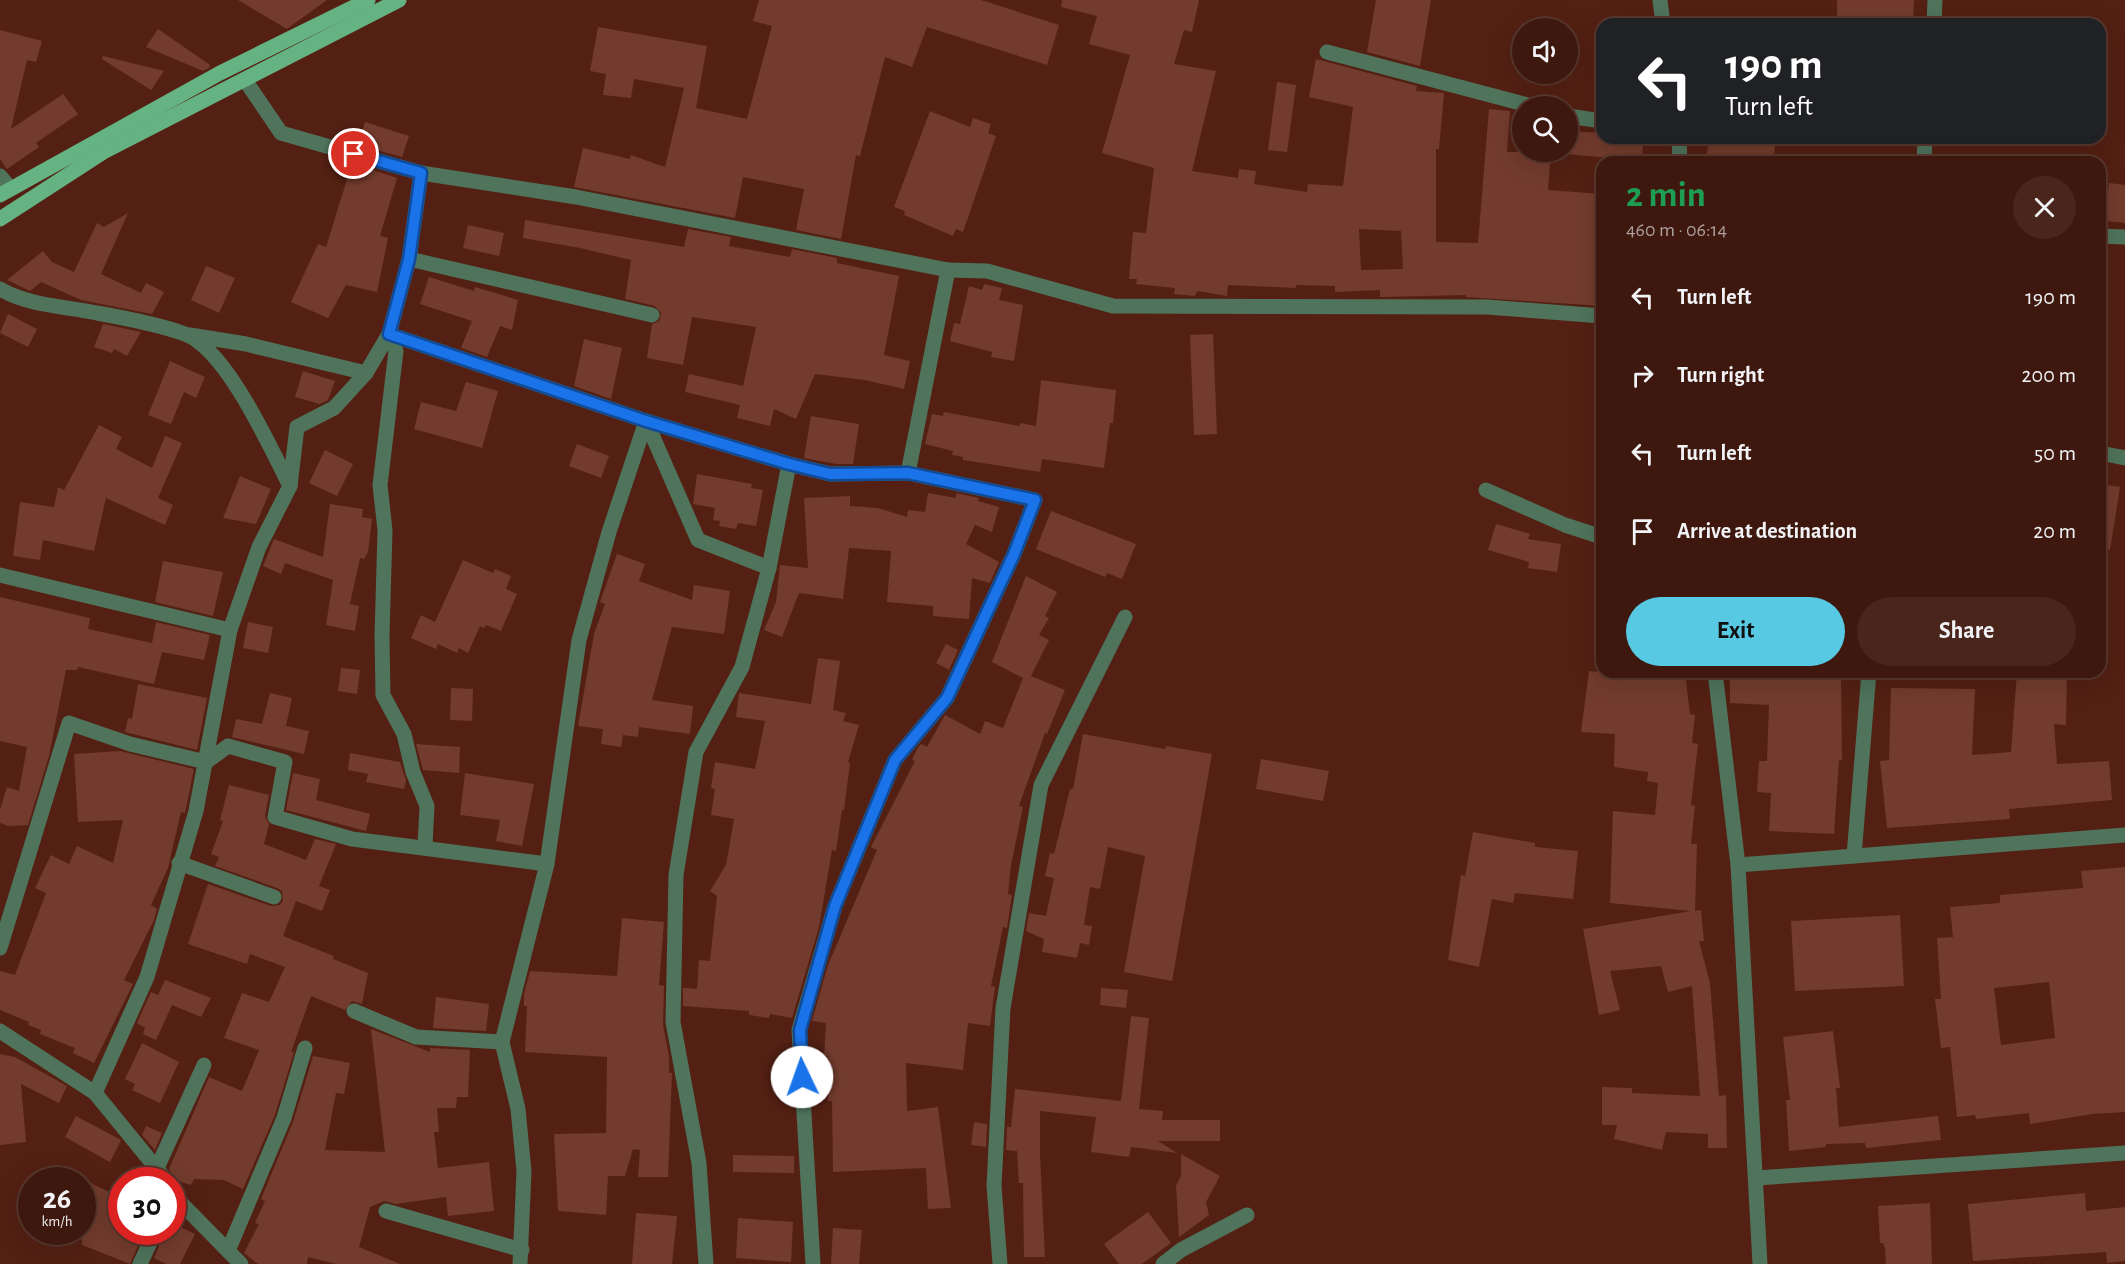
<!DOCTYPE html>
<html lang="en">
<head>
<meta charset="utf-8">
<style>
  :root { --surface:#3e180e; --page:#49251c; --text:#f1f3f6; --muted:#ada09e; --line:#57372e; --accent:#57c9e3 }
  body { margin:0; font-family:"Alegreya Sans",sans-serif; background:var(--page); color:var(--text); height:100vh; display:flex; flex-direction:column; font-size:22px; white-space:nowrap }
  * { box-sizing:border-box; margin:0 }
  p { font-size:20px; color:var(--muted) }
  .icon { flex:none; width:33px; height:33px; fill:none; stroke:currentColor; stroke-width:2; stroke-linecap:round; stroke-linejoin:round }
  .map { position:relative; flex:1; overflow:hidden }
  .side { position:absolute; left:1596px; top:156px; width:510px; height:522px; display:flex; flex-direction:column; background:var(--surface); border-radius:18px; box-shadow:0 6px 24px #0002,0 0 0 2px var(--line) }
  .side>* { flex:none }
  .hud { position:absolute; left:1596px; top:18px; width:510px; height:126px; border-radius:18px; box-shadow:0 6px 24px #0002,0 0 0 2px var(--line); background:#202124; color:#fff; overflow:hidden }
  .tools { position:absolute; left:1512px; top:18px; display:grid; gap:12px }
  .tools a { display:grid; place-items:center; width:66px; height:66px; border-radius:50%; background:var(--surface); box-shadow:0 6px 24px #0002,0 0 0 2px var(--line); font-size:30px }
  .speed { position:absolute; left:18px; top:1167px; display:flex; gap:12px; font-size:30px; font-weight:700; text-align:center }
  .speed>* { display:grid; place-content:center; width:78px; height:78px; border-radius:50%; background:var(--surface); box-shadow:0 6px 24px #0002,0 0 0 2px var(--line); line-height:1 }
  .speed small { font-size:15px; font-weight:400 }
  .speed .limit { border:9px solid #d22; background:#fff; color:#111 }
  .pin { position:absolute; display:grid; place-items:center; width:51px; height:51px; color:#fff; margin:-26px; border:3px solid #fff; border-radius:50%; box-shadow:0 2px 6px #0007 }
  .me { position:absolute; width:66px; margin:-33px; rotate:357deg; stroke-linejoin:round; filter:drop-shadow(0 0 4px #0008) }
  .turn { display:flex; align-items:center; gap:21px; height:126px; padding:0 30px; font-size:27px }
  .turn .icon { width:78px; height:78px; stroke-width:2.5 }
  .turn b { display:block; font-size:42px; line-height:51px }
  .round { display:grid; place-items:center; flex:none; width:63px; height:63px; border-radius:32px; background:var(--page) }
  .overview { display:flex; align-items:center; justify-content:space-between; height:102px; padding:0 30px }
  h1 { font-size:36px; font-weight:700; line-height:45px; color:#1e9e55 }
  .primary-button { display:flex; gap:12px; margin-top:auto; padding:12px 30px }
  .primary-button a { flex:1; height:69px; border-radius:36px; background:var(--accent); color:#111; font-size:24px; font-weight:700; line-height:69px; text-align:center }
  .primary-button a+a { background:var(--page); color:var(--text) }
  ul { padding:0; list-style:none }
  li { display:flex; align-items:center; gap:18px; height:78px; padding:0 30px }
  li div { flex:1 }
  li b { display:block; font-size:22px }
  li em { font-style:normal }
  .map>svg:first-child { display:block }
  .building { fill:#723b2d; fill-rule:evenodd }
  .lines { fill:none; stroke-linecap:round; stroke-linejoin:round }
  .minor { stroke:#4f735b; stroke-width:15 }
  .primary { stroke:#65b282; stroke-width:15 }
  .route-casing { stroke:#114b97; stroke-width:15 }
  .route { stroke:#1a73e8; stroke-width:10 }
</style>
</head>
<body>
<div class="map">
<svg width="2125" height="1264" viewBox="0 0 2125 1264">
  <rect width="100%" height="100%" fill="#532013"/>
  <g class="building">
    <polygon points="238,0 327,0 287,29"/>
    <polygon points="759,0 981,0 1059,25 1047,65 927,27 912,67 885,57 860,156 856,155 841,239 796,230 804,189 743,177 735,218 574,187 583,148 630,159 631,155 665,167 684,88 634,79 631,98 603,95 606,74 590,71 598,27 707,46 696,108 747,119 772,26 753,21"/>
    <path d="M1062 0H1199L1192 32 1184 30 1174 64 1216 71 1192 171 1238 178 1239 169 1256 171 1254 184 1307 192 1308 184 1343 186 1353 107 1309 97 1316 59 1417 86 1416 91 1444 93 1439 149H1436V242L1478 243 1489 109 1510 111 1507 152H1551L1548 190 1602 194 1599 242H1602V306L1466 297V295L1380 297V290L1335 292V286L1296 285V288L1228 285 1227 296 1197 291 1195 296 1174 294 1175 288 1136 284 1137 279H1129L1133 232 1146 233 1154 168 1102 153 1130 55 1089 44 1097 16 1061 7ZM1359 229 1401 231 1403 269 1361 270Z"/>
    <polygon points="1376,0 1431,0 1420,66 1367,52"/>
    <polygon points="1837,0 1914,0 1913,24 1837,24"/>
    <polygon points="158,29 210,65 209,68 203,71 146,47"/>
    <polygon points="0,30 42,41 36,62 27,60 11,129 63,94 78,114 36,143 39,147 7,169 0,159"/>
    <polygon points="103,56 164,71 151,90 102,59"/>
    <polygon points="1277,82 1296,85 1287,152 1268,150"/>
    <polygon points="930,111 970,127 973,118 991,124 988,133 996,136 963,232 956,229 953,236 904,215 905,211 894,207"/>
    <polygon points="365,122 409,136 402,157 358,145"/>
    <polygon points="1568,131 1602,133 1602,138 1643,138 1642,162 1610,162 1610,158 1566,154"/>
    <polygon points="1709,138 1776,138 1773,162 1706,162"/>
    <polygon points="352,163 397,178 380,236 388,238 377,292 346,285 328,318 291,302 318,244 326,247"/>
    <polygon points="2109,183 2125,185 2125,223 2105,221"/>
    <polygon points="128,213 101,274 141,293 146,283 164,292 152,314 81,300 41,282 30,291 7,280 43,251 52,262 74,272 97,223 104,227"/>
    <polygon points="525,220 684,247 688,229 731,237 729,246 790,257 792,249 837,258 837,263 899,276 884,355 910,361 904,389 865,380 815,374 796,419 774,409 770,426 737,418 740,405 685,392 689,374 743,386 756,327 692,317 683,365 647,358 652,324 659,321 661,313 655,306 625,299 631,260 580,248 523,238"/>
    <polygon points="468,225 504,233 499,256 463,248"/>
    <polygon points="206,266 235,278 219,313 191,300"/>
    <polygon points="429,277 474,291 475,287 518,300 512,330 500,326 487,357 461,348 472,321 420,304"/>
    <polygon points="984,284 1002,288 999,300 1023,305 1014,361 991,357 992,352 950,341 954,323 960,324 969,286 982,290"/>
    <polygon points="8,314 37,329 28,347 0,333"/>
    <polygon points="103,324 141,332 127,356 114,349 112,353 94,347"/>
    <polygon points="1213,334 1217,434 1194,435 1190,335"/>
    <polygon points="584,339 622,348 611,399 574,386"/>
    <polygon points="170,361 205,377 196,398 184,392 171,424 148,415"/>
    <polygon points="303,371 335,381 328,400 320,404 295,397"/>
    <polygon points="1041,380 1116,390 1113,423 1110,423 1104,468 1042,459 1040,472 963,460 963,457 952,455 953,451 925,444 932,414 943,416 944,412 1020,426 1020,423 1036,426"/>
    <polygon points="466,382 498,391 482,448 414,429 421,402 456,411"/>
    <polygon points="811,416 859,424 853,464 836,464 804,458"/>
    <polygon points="99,425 122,437 116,449 152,468 165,436 182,443 158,498 173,505 165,525 106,498 94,551 43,540 40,560 13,556 20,502 54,507 58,487 64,490"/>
    <polygon points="577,444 609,456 601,478 569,466"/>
    <polygon points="325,450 353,464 337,496 309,483"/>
    <polygon points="697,474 752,484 751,488 763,490 756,526 738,523 736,529 719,526 720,521 713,520 715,508 693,504"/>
    <polygon points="240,476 271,489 256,524 223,518"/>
    <polygon points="2100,484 2120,487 2110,550 2100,549"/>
    <polygon points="928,493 956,498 956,493 979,498 978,501 999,507 992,532 975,525 966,544 999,562 990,583 972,578 969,619 933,616 933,606 887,602 891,551 849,548 843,599 799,593 782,637 764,630 776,602 780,565 808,568 804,498 850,496 850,506 878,508 907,517 908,510 925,512"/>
    <polygon points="330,504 363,509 362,517 372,519 368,552 364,559 360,558 350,604 359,606 355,631 326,625 333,580 285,563 281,574 263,566 274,539 323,557"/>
    <polygon points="1051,511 1136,544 1122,579 1107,573 1105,577 1036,549"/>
    <polygon points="1496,524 1530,534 1528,539 1561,544 1557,572 1528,568 1529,562 1488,550"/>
    <polygon points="617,554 645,564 639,581 692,600 694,585 730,591 724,634 672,627 652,700 693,706 690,734 639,727 638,737 623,735 621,747 601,744 603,729 578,726 594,634 605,604 600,602"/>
    <polygon points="463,560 493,573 495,569 511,576 506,589 517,594 501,631 486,625 484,628 480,626 468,653 459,648 457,653 438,644 436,649 411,638 421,615 435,622"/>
    <polygon points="163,561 223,572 213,616 155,602"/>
    <polygon points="1026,576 1057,592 1045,616 1049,618 1039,635 1049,640 1031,676 1065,690 1047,734 1045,733 1019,806 1023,807 1011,865 1008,894 1012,895 1007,928 1003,927 991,986 995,987 990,1026 968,1023 963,1070 906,1063 907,1111 938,1107 951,1208 928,1209 926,1168 833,1172 832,1101 828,1101 827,1056 824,1056 826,1023 812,1021 828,965 877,850 871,847 915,761 912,760 917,749 921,744 927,747 945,715 980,734 985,721 1003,728 1023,678 992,662"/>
    <polygon points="0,597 90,618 88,629 152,643 156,622 210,635 204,660 162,652 154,684 78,667 77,670 66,670 49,756 28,825 9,826 0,823 0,810 7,787 19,791 27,747 0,741"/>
    <polygon points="248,622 273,627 268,653 243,648"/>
    <polygon points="946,644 958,650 949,670 936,663"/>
    <polygon points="818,658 840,661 833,710 846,713 843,721 859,725 848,762 850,763 844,810 842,810 836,851 832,850 819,927 792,1018 770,1014 769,1018 749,1015 749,1011 683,1006 683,988 697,989 699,960 710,961 717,896 710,891 726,865 734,819 711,815 715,789 711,788 715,762 755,769 765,721 736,717 739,693 811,704"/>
    <polygon points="341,668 360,670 357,694 338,691"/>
    <polygon points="1589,671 1647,677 1647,672 1685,672 1690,714 1695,715 1692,743 1698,744 1691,805 1695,806 1691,844 1697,844 1695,911 1701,910 1704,941 1699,941 1710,983 1719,1096 1726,1095 1727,1148 1708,1148 1708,1134 1666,1132 1662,1150 1614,1139 1617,1125 1602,1125 1602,1087 1632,1088 1632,1093 1700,1096 1692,986 1668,992 1661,966 1610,971 1620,1010 1599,1015 1583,929 1691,911 1610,903 1613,811 1655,815 1658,783 1647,781 1648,772 1614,767 1615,734 1581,732"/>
    <polygon points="1772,672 1841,675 1842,760 1839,760 1834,834 1769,831 1771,793 1757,792 1759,761 1767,761 1769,705 1730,703 1730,679 1771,680"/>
    <polygon points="2017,672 2067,672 2066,725 2054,724 2057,764 2109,761 2112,800 2009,809 2010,819 1887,828 1880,761 1889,760 1891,688 1975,689 1972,755 2011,752"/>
    <polygon points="138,684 207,698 197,750 125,732 128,718 132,719"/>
    <polygon points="451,688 473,689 472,721 450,720"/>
    <polygon points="270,693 292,698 286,726 309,731 304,754 232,737 236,719 262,724"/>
    <polygon points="1083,734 1165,749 1166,746 1212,754 1172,981 1124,972 1145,856 1108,847 1100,889 1090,887 1084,925 1092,926 1089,945 1080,943 1077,958 1042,952 1044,939 1026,931 1029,913 1046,916 1054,878 1045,876 1050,853 1054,854 1070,789 1073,789"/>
    <polygon points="416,744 460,747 459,773 423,770"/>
    <polygon points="120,751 194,769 185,813 181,812 168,868 151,905 157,909 154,920 124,980 133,984 94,1063 73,1053 75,1048 40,1034 41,1030 28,1025 29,1022 0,1010 0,971 15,975 46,893 35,888 51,855 69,864 77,846 113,863 123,820 78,822 74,754"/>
    <polygon points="350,753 400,762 406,780 404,789 366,782 368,774 348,770"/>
    <polygon points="1261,759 1329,771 1323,801 1256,789"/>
    <polygon points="293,773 320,779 316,800 370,814 366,831 286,810"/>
    <polygon points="465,773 534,784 522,846 496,841 500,820 460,815"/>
    <polygon points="229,785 269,795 265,816 269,824 264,844 306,860 315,839 336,844 319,886 330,890 322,911 296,901 283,936 334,956 333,959 368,973 362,1004 352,1001 345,1010 311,996 291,1052 294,1052 275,1115 243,1189 224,1180 194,1179 191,1185 175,1180 169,1169 209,1077 242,1091 259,1050 224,1038 242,993 269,1002 285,967 250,954 247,964 188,944 208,884 271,906 280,905 283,900 282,891 277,888 215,866 219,857 211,854 223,821 220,820"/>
    <polygon points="1473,832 1535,843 1535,847 1578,851 1573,899 1515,893 1513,903 1492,899 1479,967 1448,960 1461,875 1465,876"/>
    <path d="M2125 867V1112L2092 1114 2030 1124 2029 1113 1976 1119 1975 1115 1957 1117 1950 1047 1941 1048 1935 999H1941L1937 938 1953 937 1950 907 2000 903V895L2083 888 2081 871ZM2049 982 2055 1038 2001 1045 1994 988Z"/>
    <polygon points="1900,915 1904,986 1795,991 1791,921"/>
    <polygon points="622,918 664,922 659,985 664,986 663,1024 669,1057 669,1073 672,1073 668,1177 638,1177 640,1150 633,1149 625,1176 608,1176 606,1215 558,1211 554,1134 606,1133 607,1057 525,1052 527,1006 524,1006 524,994 530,971 617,976"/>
    <polygon points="165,980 211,998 201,1017 172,1005 156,1040 143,1034 145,1028 137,1023 151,992 158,995"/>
    <polygon points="1101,988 1128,990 1126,1008 1100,1005"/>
    <polygon points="436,997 489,1004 486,1031 433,1028"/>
    <polygon points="1131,1016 1149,1018 1139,1109 1163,1111 1162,1120 1220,1120 1220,1141 1158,1141 1177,1153 1131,1147 1129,1157 1091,1152 1096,1117 1040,1111 1040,1156 1045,1257 1024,1257 1023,1183 1019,1183 1017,1151 1006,1150 1007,1127 1011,1127 1015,1089 1121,1101"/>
    <polygon points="371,1029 430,1052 430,1048 470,1050 468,1097 457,1097 456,1108 437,1108 439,1132 434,1132 438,1168 489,1162 494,1211 448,1216 446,1197 396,1204 384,1201 370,1207 359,1247 400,1264 336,1264 308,1257 307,1264 258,1264 244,1253 259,1224 255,1223 265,1201 261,1199 293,1122 313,1056 350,1063 344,1094 336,1093 325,1150 385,1152"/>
    <polygon points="1833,1031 1840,1088 1836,1088 1839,1127 1938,1116 1941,1140 1866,1148 1865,1143 1826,1144 1826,1147 1789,1151 1786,1100 1790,1100 1783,1037"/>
    <polygon points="142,1043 179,1062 160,1103 132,1090 135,1084 125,1079"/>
    <polygon points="0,1054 15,1057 67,1086 59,1103 21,1084 26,1142 0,1145"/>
    <polygon points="76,1116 121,1140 110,1162 65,1137"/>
    <polygon points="974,1122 987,1124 986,1147 971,1145"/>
    <polygon points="146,1126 162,1133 155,1150 142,1135"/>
    <polygon points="1181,1154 1220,1176 1206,1202 1209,1215 1179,1237 1176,1186 1181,1176"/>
    <polygon points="733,1155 794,1156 794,1173 733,1172"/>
    <polygon points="82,1179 122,1198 122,1232 144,1232 130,1264 82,1245"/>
    <polygon points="2085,1193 2086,1211 2125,1207 2125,1261 2107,1263 2106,1252 1973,1261 1968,1204"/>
    <polygon points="1930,1203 1932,1264 1886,1264 1885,1248 1883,1243 1880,1243 1878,1206"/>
    <polygon points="1148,1212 1171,1243 1142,1264 1119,1264 1104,1244"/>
    <polygon points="636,1213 677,1216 672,1264 632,1264"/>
    <polygon points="738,1218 793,1222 791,1262 736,1258"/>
    <polygon points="172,1223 195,1234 180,1264 166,1264 154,1258 165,1232 172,1232"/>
    <polygon points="833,1228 862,1230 859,1264 831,1264"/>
  </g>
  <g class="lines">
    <g class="minor">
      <polyline points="1660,0 1663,24"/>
      <polyline points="1934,24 1935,0"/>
      <polyline points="1327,52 1532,106"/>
      <polyline points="245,80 281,133 421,173 576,197 948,270 908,473 1035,500 1014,554 947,698 895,760 835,906 799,1030 813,1264"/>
      <polyline points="1568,116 1602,121"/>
      <polyline points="1679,138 1680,162"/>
      <polyline points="1924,162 1925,138"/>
      <polyline points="0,176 10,188"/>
      <polyline points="2100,236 2125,237"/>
      <polyline points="409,259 652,315"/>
      <polyline points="948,270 987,271 1113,306 1487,307 1602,316"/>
      <path d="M0 289C29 306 64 306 97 313 125 318 158 324 185 334 227 350 270 447 290 486L259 547 230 630"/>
      <polyline points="389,334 646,421 789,464 830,474 908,473"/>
      <polyline points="389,334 396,351 380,485 385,530 382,636 383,695 404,734 413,772 427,806 425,846"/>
      <polyline points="190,335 246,344 366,373"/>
      <polyline points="646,421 698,540 769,568"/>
      <polyline points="2100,453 2125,458"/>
      <polyline points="290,486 297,427 334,408 366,373 389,334 409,259 421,173"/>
      <polyline points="1486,490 1565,525 1602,537"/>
      <polyline points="0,575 230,630 196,811 147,977 95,1093"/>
      <polyline points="1715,672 1738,865 1760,1264"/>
      <polyline points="1854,856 1869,672"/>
      <polyline points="179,863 274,897"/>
      <polyline points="1738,865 2125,835"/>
      <polyline points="0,948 69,723 130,744 206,762 228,746 285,762 275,817 352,839 547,864"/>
      <polyline points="354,1011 416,1037 502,1042"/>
      <polyline points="0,1031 95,1093 166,1180"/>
      <polyline points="157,1168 204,1065"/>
      <polyline points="1756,1178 2125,1153"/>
      <polyline points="172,1190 176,1198 241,1264"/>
      <polyline points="386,1211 522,1250"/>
      <polyline points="228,1251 284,1118 305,1048"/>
      <polyline points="140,1264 155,1232"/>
      <polyline points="520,1264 524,1171 518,1109 502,1042 547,864 579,640 609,532 646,421"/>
      <polyline points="706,1264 699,1163 673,1022 676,875 696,752 742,667 769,568 789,464"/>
      <polyline points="1000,1264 994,1186 1003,1008 1041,785 1125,617"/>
      <polyline points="1163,1264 1181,1250 1247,1215"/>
    </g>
    <g class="primary">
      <polyline points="0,195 220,73 368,0"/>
      <polyline points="0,219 105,151 399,0"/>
    </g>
  </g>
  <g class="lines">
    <defs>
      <polyline id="route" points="354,154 421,173 409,259 389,334 646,421 789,464 830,474 908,473 1035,500 1014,554 947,698 895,760 835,906 800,1030 802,1077"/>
    </defs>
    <use href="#route" class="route-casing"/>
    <use href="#route" class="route"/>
  </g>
</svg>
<div class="tools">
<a><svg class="icon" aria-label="sound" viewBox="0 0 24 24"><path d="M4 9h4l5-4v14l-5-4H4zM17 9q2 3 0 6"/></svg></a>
<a><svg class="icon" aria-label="search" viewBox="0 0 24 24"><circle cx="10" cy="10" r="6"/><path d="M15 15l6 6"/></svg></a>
</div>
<div class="speed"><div>26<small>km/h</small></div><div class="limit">30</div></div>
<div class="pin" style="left:354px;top:154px;background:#d93025"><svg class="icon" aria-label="arrive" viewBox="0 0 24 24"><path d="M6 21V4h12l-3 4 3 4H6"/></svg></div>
<svg class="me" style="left:802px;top:1077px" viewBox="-20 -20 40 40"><circle r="19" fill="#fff"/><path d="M0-13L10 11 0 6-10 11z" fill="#1a73e8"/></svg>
<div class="hud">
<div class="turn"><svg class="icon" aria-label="left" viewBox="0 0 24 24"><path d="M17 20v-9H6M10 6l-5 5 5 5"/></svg><div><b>190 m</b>Turn left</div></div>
</div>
<section class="side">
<div class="overview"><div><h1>2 min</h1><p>460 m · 06:14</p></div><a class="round"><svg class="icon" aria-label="close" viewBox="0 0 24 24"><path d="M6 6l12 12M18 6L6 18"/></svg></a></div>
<ul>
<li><svg class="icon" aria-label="left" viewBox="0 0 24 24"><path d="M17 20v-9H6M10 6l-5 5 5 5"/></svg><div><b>Turn left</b></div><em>190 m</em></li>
<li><svg class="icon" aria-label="right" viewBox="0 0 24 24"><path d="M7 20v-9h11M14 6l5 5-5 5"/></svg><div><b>Turn right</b></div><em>200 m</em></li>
<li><svg class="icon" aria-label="left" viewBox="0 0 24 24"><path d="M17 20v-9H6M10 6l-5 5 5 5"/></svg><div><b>Turn left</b></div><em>50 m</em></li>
<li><svg class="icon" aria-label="arrive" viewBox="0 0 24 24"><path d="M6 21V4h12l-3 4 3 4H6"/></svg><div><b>Arrive at destination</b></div><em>20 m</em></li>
</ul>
<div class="primary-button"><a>Exit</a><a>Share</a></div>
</section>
</div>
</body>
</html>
